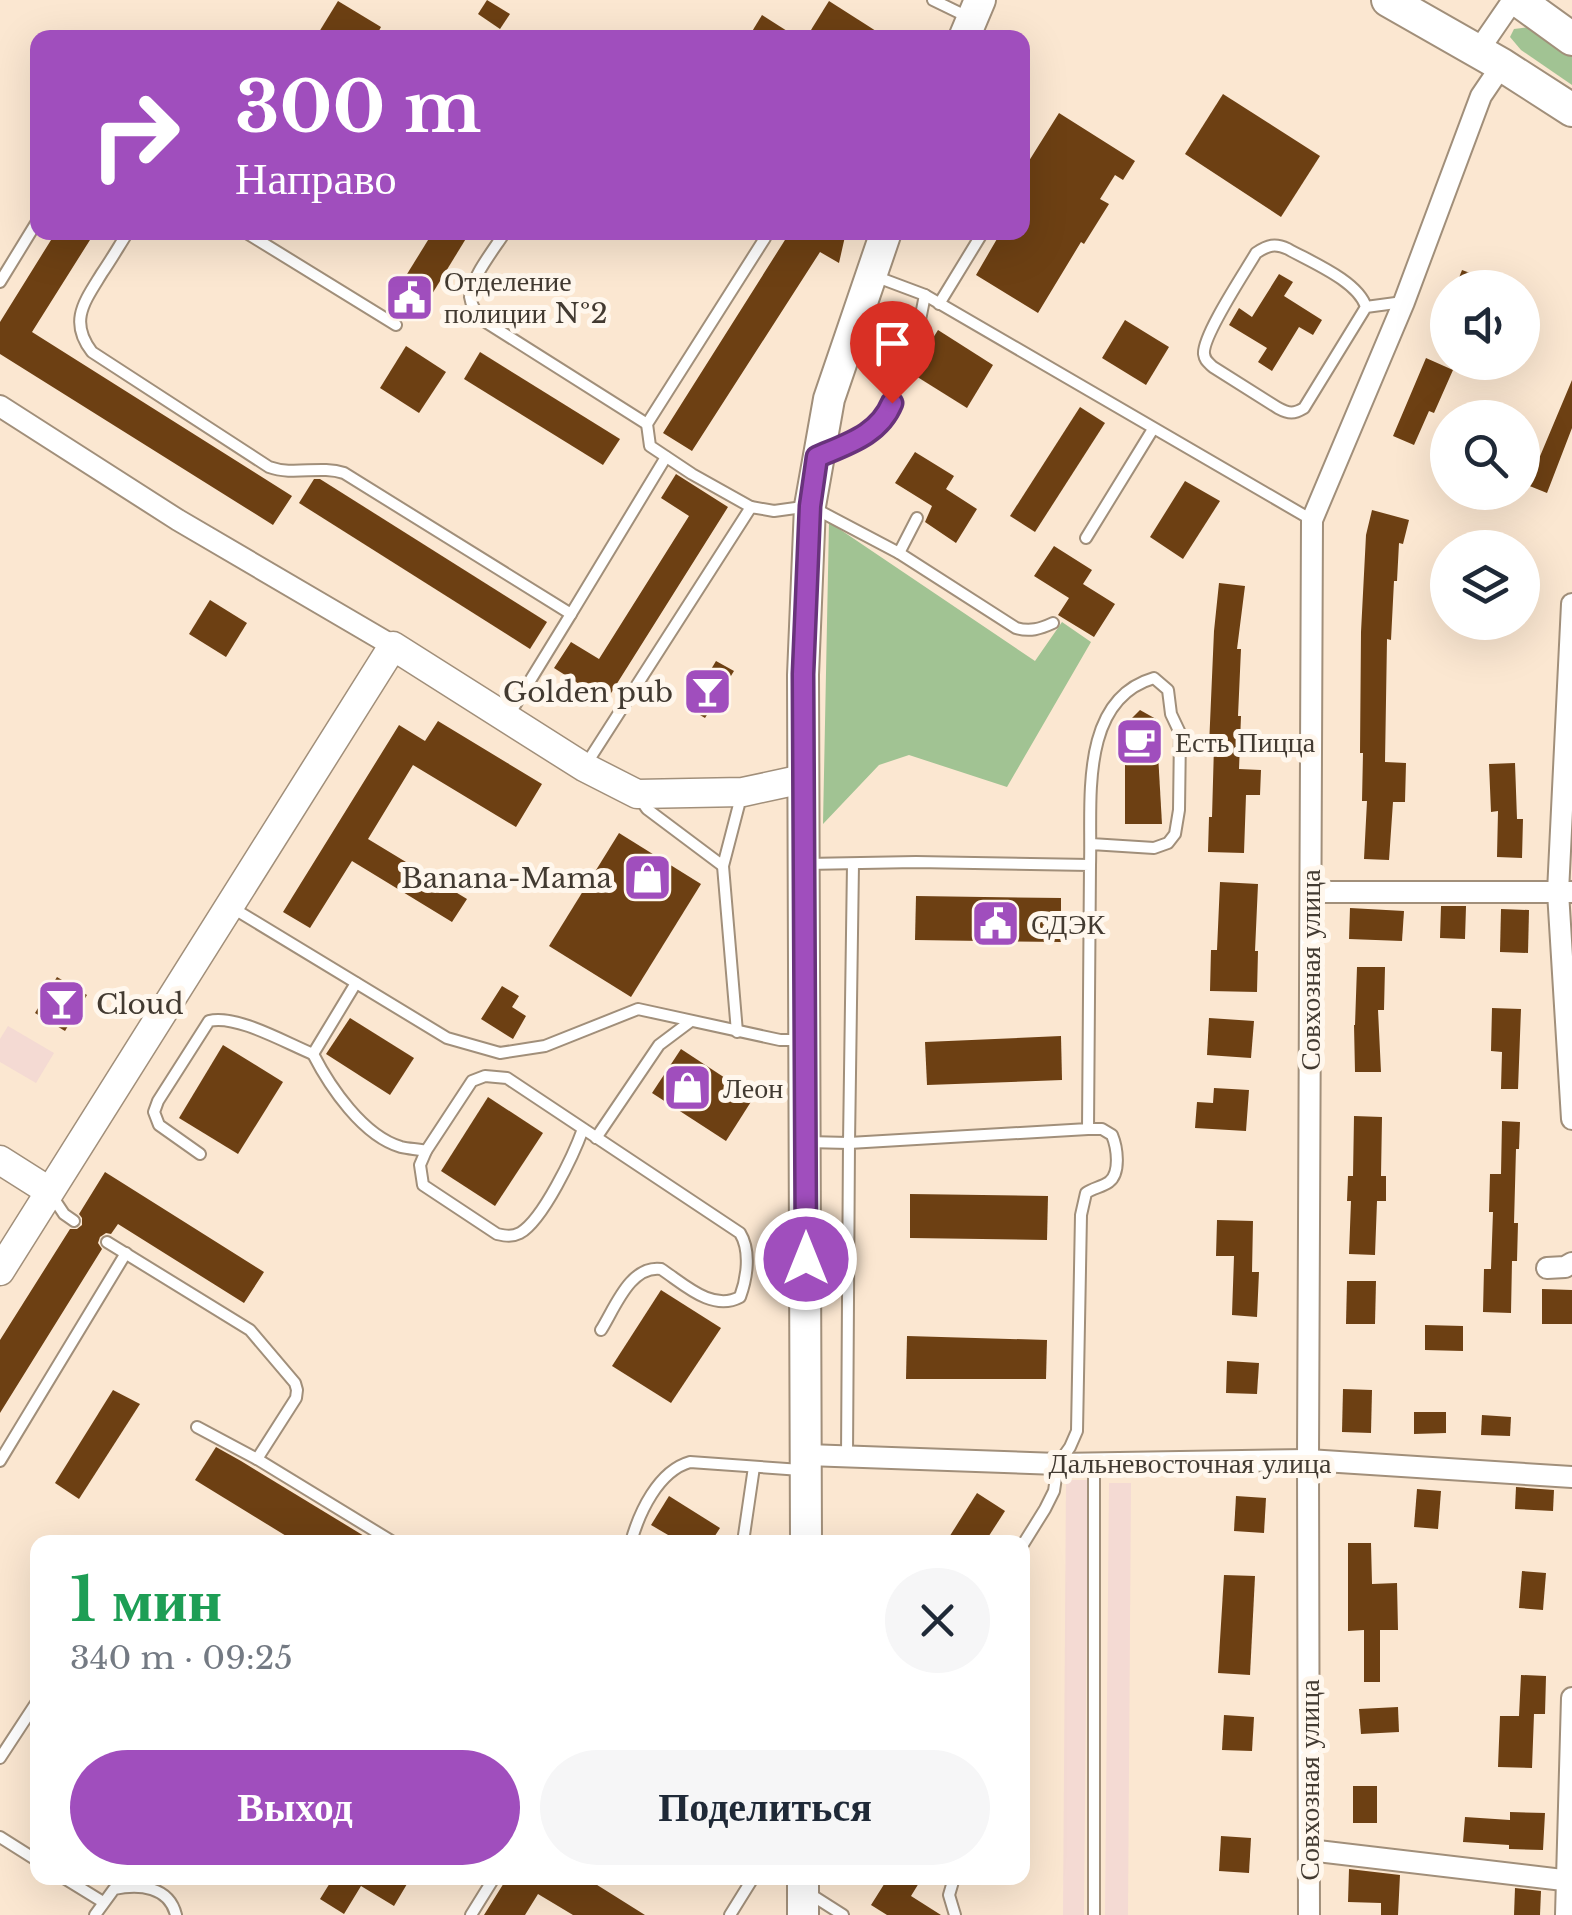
<!DOCTYPE html>
<html lang="ru">
<head>
<meta charset="utf-8">
<style>
  :root { --surface:#fff; --page:#f6f6f7; --text:#1f2937; --muted:#747a83; --accent:#a04ebd }
  body { margin:0; font-family:"Libre Baskerville",serif; background:var(--page); color:var(--text); height:100vh; display:flex; flex-direction:column; font-size:38px; white-space:nowrap }
  * { box-sizing:border-box; margin:0 }
  p { font-size:32px; color:var(--muted) }
  .icon { flex:none; width:55px; height:55px; fill:none; stroke:currentColor; stroke-width:2; stroke-linecap:round; stroke-linejoin:round }
  .map { position:relative; flex:1; overflow:hidden }
  .details { position:absolute; left:30px; top:1535px; width:1000px; height:350px; display:flex; flex-direction:column; background:var(--surface); border-radius:20px; box-shadow:0 10px 40px #0002 }
  .details>* { flex:none }
  .banner { position:absolute; left:30px; top:30px; width:1000px; height:210px; border-radius:20px; box-shadow:0 10px 40px #0002; background:#a04ebd; color:#fff; overflow:hidden }
  .tools { position:absolute; left:1430px; top:270px; display:grid; gap:20px }
  .tools a { display:grid; place-items:center; width:110px; height:110px; border-radius:50%; background:var(--surface); box-shadow:0 10px 40px #0002; font-size:50px }
  .pin { position:absolute; display:grid; place-items:center; width:85px; height:85px; color:#fff; margin:-102px -42px; border-radius:50% 50% 50% 0; rotate:-45deg; box-shadow:0 0 10px #0007 }
  .pin .icon { rotate:45deg }
  .me { position:absolute; width:110px; margin:-55px; rotate:0deg; stroke-linejoin:round; filter:drop-shadow(0 0 8px #0008) }
  .turn { display:flex; align-items:center; gap:35px; height:210px; padding:0 40px; font-size:45px }
  .turn .icon { width:130px; height:130px; stroke-width:2.5 }
  .turn b { display:block; font-size:70px; line-height:85px }
  .round { display:grid; place-items:center; flex:none; width:105px; height:105px; border-radius:52px; background:var(--page) }
  .headline { display:flex; align-items:center; justify-content:space-between; height:170px; padding:0 40px }
  h1 { font-size:60px; font-weight:700; line-height:75px; color:#1e9e55 }
  .button { display:flex; gap:20px; margin-top:auto; padding:20px 40px }
  .button a { flex:1; height:115px; border-radius:60px; background:var(--accent); color:#fff; font-size:40px; font-weight:700; line-height:115px; text-align:center }
  .button a+a { background:var(--page); color:var(--text) }
  .map>svg:first-child { display:block }
  .industrial { fill:#f4dad3 }
  .green { fill:#a1c393 }
  .building { fill:#6d4013 }
  .lines { fill:none; stroke-linecap:round; stroke-linejoin:round }
  .service-casing { stroke:#a18f7a; stroke-width:14 }
  .minor-casing { stroke:#a18f7a; stroke-width:24 }
  .tertiary-casing { stroke:#a18f7a; stroke-width:31 }
  .secondary-casing { stroke:#a18f7a; stroke-width:34 }
  .primary-casing { stroke:#a18f7a; stroke-width:36 }
  .service { stroke:#fff; stroke-width:10 }
  .minor { stroke:#fff; stroke-width:20 }
  .tertiary { stroke:#fff; stroke-width:28 }
  .secondary { stroke:#fff; stroke-width:30 }
  .primary { stroke:#fff; stroke-width:32 }
  .route-casing { stroke:#68337b; stroke-width:25 }
  .route { stroke:#a04ebd; stroke-width:18 }
  .labels { text-anchor:middle; stroke-width:10; stroke-linejoin:round; paint-order:stroke }
  .poi-label { font-size:28px; fill:#423a31; stroke:#fff7ed; text-anchor:start }
  .street-label { font-size:28px; fill:#423a31; stroke:#fff7ed }
</style>
</head>
<body>
<div class="map">
<svg width="1572" height="1915" viewBox="0 0 1572 1915">
  <rect width="100%" height="100%" fill="#fbe7d1"/>
  <g class="industrial">
    <polygon points="8,1026 54,1053 36,1083 0,1062 0,1039"/>
    <polygon points="1066,1480 1088,1480 1084,1915 1063,1915"/>
    <polygon points="1109,1483 1131,1483 1128,1915 1105,1915"/>
  </g>
  <g class="green">
    <polygon points="1529,27 1572,56 1572,85 1521,50 1510,37 1514,29"/>
    <polygon points="829,522 1035,661 1062,622 1091,642 1007,787 909,755 879,765 823,824"/>
  </g>
  <g class="building">
    <polygon points="487,0 510,14 500,29 478,14"/>
    <polygon points="338,1 381,27 375,38 328,38 319,32"/>
    <polygon points="829,1 887,38 806,38"/>
    <polygon points="762,15 798,38 748,38"/>
    <polygon points="1223,94 1320,156 1281,217 1185,154"/>
    <polygon points="1059,113 1135,161 1123,180 1115,175 1100,199 1109,204 1084,244 1081,242 1038,313 976,275 1001,232 1022,232 1022,172"/>
    <polygon points="56,232 95,232 32,332 292,496 273,525 0,354 0,322"/>
    <polygon points="433,232 470,232 418,317 391,300"/>
    <polygon points="790,232 846,232 839,263 820,252 692,451 663,433"/>
    <polygon points="1462,270 1505,286 1504,288 1455,288"/>
    <polygon points="1279,274 1293,282 1284,296 1322,320 1313,335 1299,327 1272,371 1258,362 1267,348 1229,325 1239,308 1252,317"/>
    <polygon points="1125,320 1169,347 1146,385 1102,358"/>
    <polygon points="938,330 993,365 967,408 911,373"/>
    <polygon points="406,346 446,372 419,413 380,388"/>
    <polygon points="480,352 620,439 603,465 464,379"/>
    <polygon points="1426,358 1453,370 1434,413 1429,411 1414,445 1393,436"/>
    <polygon points="1572,380 1572,428 1547,493 1522,483 1522,455 1538,461"/>
    <polygon points="1080,407 1105,423 1035,532 1010,516"/>
    <polygon points="915,452 954,476 946,489 977,509 956,543 925,522 932,506 895,483"/>
    <polygon points="676,474 728,507 606,701 554,668 571,642 599,659 689,516 661,498"/>
    <polygon points="314,479 320,479 547,622 530,649 299,503"/>
    <polygon points="1185,481 1220,501 1183,559 1150,537"/>
    <polygon points="1372,510 1409,520 1403,544 1399,543 1397,581 1394,581 1391,640 1387,639 1385,762 1406,763 1405,802 1393,802 1389,860 1364,859 1367,801 1362,801 1363,753 1360,753 1361,632 1366,535"/>
    <polygon points="1054,546 1092,570 1083,584 1115,604 1094,637 1058,615 1069,598 1034,576"/>
    <polygon points="1219,583 1245,586 1237,649 1241,649 1238,716 1241,716 1239,769 1261,770 1260,795 1246,795 1244,853 1208,852 1209,817 1212,817 1214,746 1209,746 1214,631"/>
    <polygon points="210,600 247,623 226,657 189,634"/>
    <polygon points="716,661 734,671 705,718 688,708"/>
    <polygon points="1140,710 1156,719 1162,824 1125,824 1125,725"/>
    <polygon points="438,721 542,784 516,827 413,765 368,839 467,899 452,922 352,861 310,928 283,912 399,725 425,741"/>
    <polygon points="1515,763 1517,819 1523,819 1522,858 1497,857 1498,811 1491,812 1489,764"/>
    <polygon points="619,833 701,884 631,997 549,946"/>
    <polygon points="1220,882 1258,884 1255,951 1258,951 1257,992 1210,991 1211,950 1217,950"/>
    <polygon points="916,896 1061,898 1061,942 915,940"/>
    <polygon points="1441,906 1466,906 1465,939 1440,938"/>
    <polygon points="1350,908 1404,911 1402,941 1349,939"/>
    <polygon points="1501,909 1529,910 1528,953 1500,952"/>
    <polygon points="1357,967 1385,967 1384,1010 1378,1010 1381,1072 1355,1072 1354,1025 1355,1025"/>
    <polygon points="57,977 87,995 65,1031 35,1013"/>
    <polygon points="502,986 519,996 512,1007 526,1016 513,1039 481,1019"/>
    <polygon points="1492,1008 1521,1009 1518,1089 1501,1089 1502,1052 1491,1051"/>
    <polygon points="350,1018 414,1058 390,1095 326,1054"/>
    <polygon points="1209,1018 1254,1021 1251,1058 1207,1055"/>
    <polygon points="1061,1036 1062,1080 927,1085 925,1042"/>
    <polygon points="223,1045 283,1082 238,1154 179,1118"/>
    <polygon points="681,1049 754,1097 726,1141 652,1093"/>
    <polygon points="1214,1088 1249,1090 1246,1131 1195,1128 1197,1102 1213,1103"/>
    <polygon points="488,1097 543,1133 495,1206 441,1171"/>
    <polygon points="1354,1116 1382,1117 1381,1176 1386,1176 1386,1201 1377,1201 1375,1255 1349,1254 1351,1201 1347,1201 1348,1176 1353,1176"/>
    <polygon points="1502,1121 1520,1122 1519,1149 1516,1149 1514,1223 1518,1223 1517,1261 1512,1261 1511,1313 1483,1312 1484,1269 1491,1269 1493,1212 1489,1212 1490,1174 1501,1174"/>
    <polygon points="105,1172 264,1272 244,1303 118,1224 111,1234 106,1233 100,1237 98,1243 102,1249 0,1413 0,1340 70,1229 77,1229 82,1225 82,1218 79,1214"/>
    <polygon points="910,1194 1048,1196 1047,1240 910,1238"/>
    <polygon points="1217,1220 1253,1221 1252,1272 1259,1272 1257,1317 1232,1315 1234,1256 1216,1256"/>
    <polygon points="1347,1281 1376,1281 1375,1324 1346,1324"/>
    <polygon points="1542,1289 1572,1290 1572,1324 1542,1324"/>
    <polygon points="661,1290 721,1328 671,1403 612,1366"/>
    <polygon points="1425,1325 1463,1326 1463,1351 1425,1350"/>
    <polygon points="907,1336 1047,1340 1046,1379 906,1379"/>
    <polygon points="1227,1361 1259,1363 1257,1394 1226,1393"/>
    <polygon points="1343,1389 1372,1390 1371,1433 1342,1432"/>
    <polygon points="113,1390 140,1404 79,1499 55,1483"/>
    <polygon points="1414,1412 1446,1412 1446,1433 1414,1434"/>
    <polygon points="1482,1415 1511,1417 1510,1436 1481,1435"/>
    <polygon points="216,1447 241,1461 374,1542 296,1542 195,1480"/>
    <polygon points="1516,1487 1554,1490 1553,1511 1515,1509"/>
    <polygon points="1417,1489 1441,1491 1438,1529 1414,1527"/>
    <polygon points="977,1493 1005,1511 985,1542 946,1542"/>
    <polygon points="669,1496 720,1528 711,1542 680,1542 651,1525"/>
    <polygon points="1236,1496 1266,1498 1264,1533 1234,1531"/>
    <polygon points="1348,1543 1371,1543 1372,1584 1397,1583 1398,1630 1380,1630 1380,1682 1364,1682 1364,1630 1348,1631"/>
    <polygon points="1522,1571 1546,1573 1543,1610 1519,1608"/>
    <polygon points="1224,1575 1255,1576 1250,1675 1218,1673"/>
    <polygon points="1521,1675 1546,1676 1545,1714 1534,1714 1532,1768 1498,1767 1500,1716 1519,1716"/>
    <polygon points="1398,1707 1399,1732 1361,1734 1359,1709"/>
    <polygon points="1224,1715 1254,1717 1252,1751 1222,1750"/>
    <rect x="1353" y="1786" width="24" height="37"/>
    <polygon points="1510,1812 1545,1813 1543,1850 1509,1849 1509,1845 1463,1842 1465,1817 1510,1820"/>
    <polygon points="1221,1836 1251,1838 1249,1873 1219,1871"/>
    <polygon points="1349,1869 1400,1875 1398,1915 1381,1915 1381,1903 1348,1902"/>
    <polygon points="333,1878 397,1878 407,1884 394,1906 361,1886 344,1914 320,1899"/>
    <polygon points="507,1878 586,1878 645,1915 573,1915 538,1894 525,1915 484,1915"/>
    <polygon points="888,1878 922,1878 911,1896 941,1915 887,1915 871,1905"/>
    <polygon points="1515,1888 1541,1891 1540,1915 1514,1915"/>
  </g>
  <g class="lines">
    <defs>
      <g id="service">
        <polyline points="933,0 968,17"/>
        <path d="M128 232C119 246 111 260 102 273 85 301 68 321 92 352L269 467C294 476 320 465 344 473L571 614 666 457"/>
        <polyline points="245,232 396,325"/>
        <path d="M505 232C495 248 470 279 470 297 471 305 476 312 481 319L647 424"/>
        <polyline points="877,277 925,295 1312,520"/>
        <polyline points="0,282 38,220"/>
        <polyline points="939,304 983,232"/>
        <path d="M1366 307 1304 408C1294 414 1289 414 1278 408L1213 367C1208 362 1205 361 1204 354 1202 336 1245 272 1256 253 1268 245 1275 243 1288 249 1311 262 1358 281 1366 307L1403 302"/>
        <polyline points="823,454 870,433 885,420 893,403 896,372 916,340 925,295"/>
        <polyline points="751,507 692,474 650,446 647,424 765,238 756,232"/>
        <polyline points="1086,538 1153,429"/>
        <polyline points="899,553 917,518"/>
        <polyline points="509,715 571,614"/>
        <path d="M585 766 751 507 774 511 810 506 899 553 1016 628C1030 632 1040 629 1053 623"/>
        <polyline points="640,799 647,809 723,866"/>
        <polyline points="806,864 916,862 1090,865 1088,1129 849,1143 847,1457"/>
        <path d="M1090 865C1092 803 1078 700 1154 678L1168 690 1171 714 1180 733 1179 810 1175 834 1168 843 1154 848 1091 844"/>
        <polyline points="231,907 447,1038 500,1053 545,1046 638,1009 780,1040 800,1040"/>
        <polyline points="737,1032 723,866 742,793"/>
        <path d="M313 1054C330 1087 363 1136 401 1147 409 1149 418 1149 426 1151"/>
        <path d="M583 1129C574 1154 543 1220 520 1233 512 1237 506 1236 497 1234L423 1185 420 1165 426 1151 472 1081 485 1076 507 1078 740 1233C751 1251 747 1278 740 1297 712 1312 684 1284 661 1269 630 1265 615 1308 601 1330"/>
        <polyline points="596,1138 659,1045 691,1021"/>
        <polyline points="807,1142 849,1143 853,864"/>
        <path d="M200 1154 159 1125 154 1112 158 1101 209 1021C236 1014 286 1043 313 1054L356 983"/>
        <polyline points="52,1196 64,1214 74,1221"/>
        <polyline points="107,1242 250,1330 295,1383 297,1390 296,1398 257,1459 393,1542"/>
        <polyline points="197,1427 257,1459"/>
        <polyline points="0,1461 126,1253"/>
        <polyline points="1094,1464 1094,1915"/>
        <path d="M631 1542C639 1513 658 1471 690 1462L801 1470"/>
        <polyline points="743,1542 754,1467"/>
        <path d="M1022 1546 1045 1509 1054 1491 1058 1464 1070 1447 1077 1431 1081 1215 1086 1193C1093 1188 1102 1187 1109 1182 1121 1173 1117 1147 1112 1135L1102 1129H1088"/>
        <polyline points="0,1758 38,1700"/>
        <polyline points="1022,1766 1022,1781"/>
        <polyline points="0,1837 38,1861"/>
        <polyline points="64,1878 103,1902"/>
        <polyline points="954,1878 949,1895 955,1915"/>
        <polyline points="810,1894 843,1915"/>
        <path d="M95 1915 114 1889C139 1884 169 1886 176 1915"/>
        <polyline points="471,1915 494,1878"/>
        <polyline points="730,1915 753,1878"/>
      </g>
      <g id="minor">
        <polyline points="1478,51 1513,0"/>
        <polyline points="0,406 178,520 393,646"/>
        <polyline points="1572,604 1558,892 1572,1119"/>
        <polyline points="1311,892 1572,892"/>
        <polyline points="1547,1268 1565,1267 1572,1263"/>
        <polyline points="807,1455 1058,1464 1308,1460 1572,1477"/>
        <polyline points="1309,1850 1572,1881"/>
        <polyline points="1309,1915 1308,1460 1312,520 1404,302 1481,96 1502,65"/>
        <polyline points="1566,1915 1572,1698"/>
      </g>
      <g id="tertiary">
        <polyline points="0,1160 49,1191"/>
        <polyline points="0,1271 393,646 584,767 637,794 743,792 803,779"/>
      </g>
      <g id="secondary">
        <polyline points="964,38 980,0"/>
        <polyline points="806,1542 803,675 810,506 829,399 886,232"/>
        <polyline points="803,1878 803,1915"/>
      </g>
      <g id="primary">
        <polyline points="1388,0 1502,65 1572,110"/>
        <polyline points="1518,0 1572,39"/>
      </g>
    </defs>
    <use href="#service" class="service-casing"/>
    <use href="#minor" class="minor-casing"/>
    <use href="#tertiary" class="tertiary-casing"/>
    <use href="#secondary" class="secondary-casing"/>
    <use href="#primary" class="primary-casing"/>
    <use href="#service" class="service"/>
    <use href="#minor" class="minor"/>
    <use href="#tertiary" class="tertiary"/>
    <use href="#secondary" class="secondary"/>
    <use href="#primary" class="primary"/>
  </g>
  <g class="lines">
    <defs>
      <path id="route" d="M806 1259 803 674 810 506 817 457C847 444 879 435 892 403"/>
    </defs>
    <use href="#route" class="route-casing"/>
    <use href="#route" class="route"/>
  </g>
  <defs>
    <symbol id="civic-square" viewBox="-11 -11 22 22"><rect x="-9" y="-9" width="18" height="18" rx="4" fill="#a04ebd" stroke="#fff7ed"/><path d="M-.6-6.5H3V-4.5H.6V-3L4-1V1h2V6H-6V1h2V-1L-.6-3ZM-1.2 2.5V6h2.4V2.5Z" fill="#fff"/></symbol>
    <symbol id="bar-square" viewBox="-11 -11 22 22"><rect x="-9" y="-9" width="18" height="18" rx="4" fill="#a04ebd" stroke="#fff7ed"/><path d="M-6-5H6L.8 .8V4.5H3.5V6h-7V4.5H-.8V.8Z" fill="#fff"/></symbol>
    <symbol id="cafe-square" viewBox="-11 -11 22 22"><rect x="-9" y="-9" width="18" height="18" rx="4" fill="#a04ebd" stroke="#fff7ed"/><path d="M-5.5-4.5H6V0H3Q3 3.5 0 3.5H-2.5Q-5.5 3.5-5.5 0ZM3-3.2v2h1.7v-2ZM-6 4.5H4V6H-6Z" fill="#fff"/></symbol>
    <symbol id="shop-square" viewBox="-11 -11 22 22"><rect x="-9" y="-9" width="18" height="18" rx="4" fill="#a04ebd" stroke="#fff7ed"/><path d="M-5-2.5h2.3a2.7 3.5 0 0 1 5.4 0H5L5.5 6h-11ZM-1.5-2.5h3a1.5 2.3 0 0 0-3 0Z" fill="#fff"/></symbol>
  </defs>
  <g fill-rule="evenodd">
    <use href="#civic-square" x="382" y="270" width="55" height="55"/>
    <use href="#bar-square" x="680" y="664" width="55" height="55"/>
    <use href="#cafe-square" x="1112" y="714" width="55" height="55"/>
    <use href="#shop-square" x="620" y="850" width="55" height="55"/>
    <use href="#civic-square" x="968" y="896" width="55" height="55"/>
    <use href="#bar-square" x="34" y="976" width="55" height="55"/>
    <use href="#shop-square" x="660" y="1060" width="55" height="55"/>
  </g>
  <g class="labels">
    <g class="poi-label">
      <text x="444" y="291">Отделение<tspan x="444" dy="32">полиции №2</tspan></text>
      <text x="673" y="702" text-anchor="end">Golden pub</text>
      <text x="1175" y="752">Есть Пицца</text>
      <text x="612" y="888" text-anchor="end">Banana-Mama</text>
      <text x="1031" y="934">СДЭК</text>
      <text x="96" y="1014">Cloud</text>
      <text x="723" y="1098">Леон</text>
    </g>
    <g class="street-label">
      <text transform="translate(1310 970) rotate(-90)" y="10">Совхозная улица</text>
      <text x="1190" y="1473">Дальневосточная улица</text>
      <text transform="translate(1309 1780) rotate(-90)" y="10">Совхозная улица</text>
    </g>
  </g>
</svg>
<div class="tools">
<a><svg class="icon" aria-label="sound" viewBox="0 0 24 24"><path d="M4 9h4l5-4v14l-5-4H4zM17 9q2 3 0 6"/></svg></a>
<a><svg class="icon" aria-label="search" viewBox="0 0 24 24"><circle cx="10" cy="10" r="6"/><path d="M15 15l6 6"/></svg></a>
<a><svg class="icon" aria-label="layers" viewBox="0 0 24 24"><path d="M12 4l9 5-9 5-9-5zM3 14l9 5 9-5"/></svg></a>
</div>
<div class="pin" style="left:892px;top:403px;background:#d93025"><svg class="icon" aria-label="arrive" viewBox="0 0 24 24"><path d="M6 21V4h12l-3 4 3 4H6"/></svg></div>
<svg class="me" style="left:806px;top:1259px" viewBox="-20 -20 40 40"><circle r="17" fill="#a04ebd" stroke="#fff" stroke-width="3"/><path d="M0-11L8 9 0 5-8 9z" fill="#fff"/></svg>
<div class="banner">
<div class="turn"><svg class="icon" aria-label="right" viewBox="0 0 24 24"><path d="M7 20v-9h11M14 6l5 5-5 5"/></svg><div><b>300 m</b>Направо</div></div>
</div>
<section class="details">
<div class="headline"><div><h1>1 мин</h1><p>340 m · 09:25</p></div><a class="round"><svg class="icon" aria-label="close" viewBox="0 0 24 24"><path d="M6 6l12 12M18 6L6 18"/></svg></a></div>
<div class="button"><a>Выход</a><a>Поделиться</a></div>
</section>
</div>
</body>
</html>
